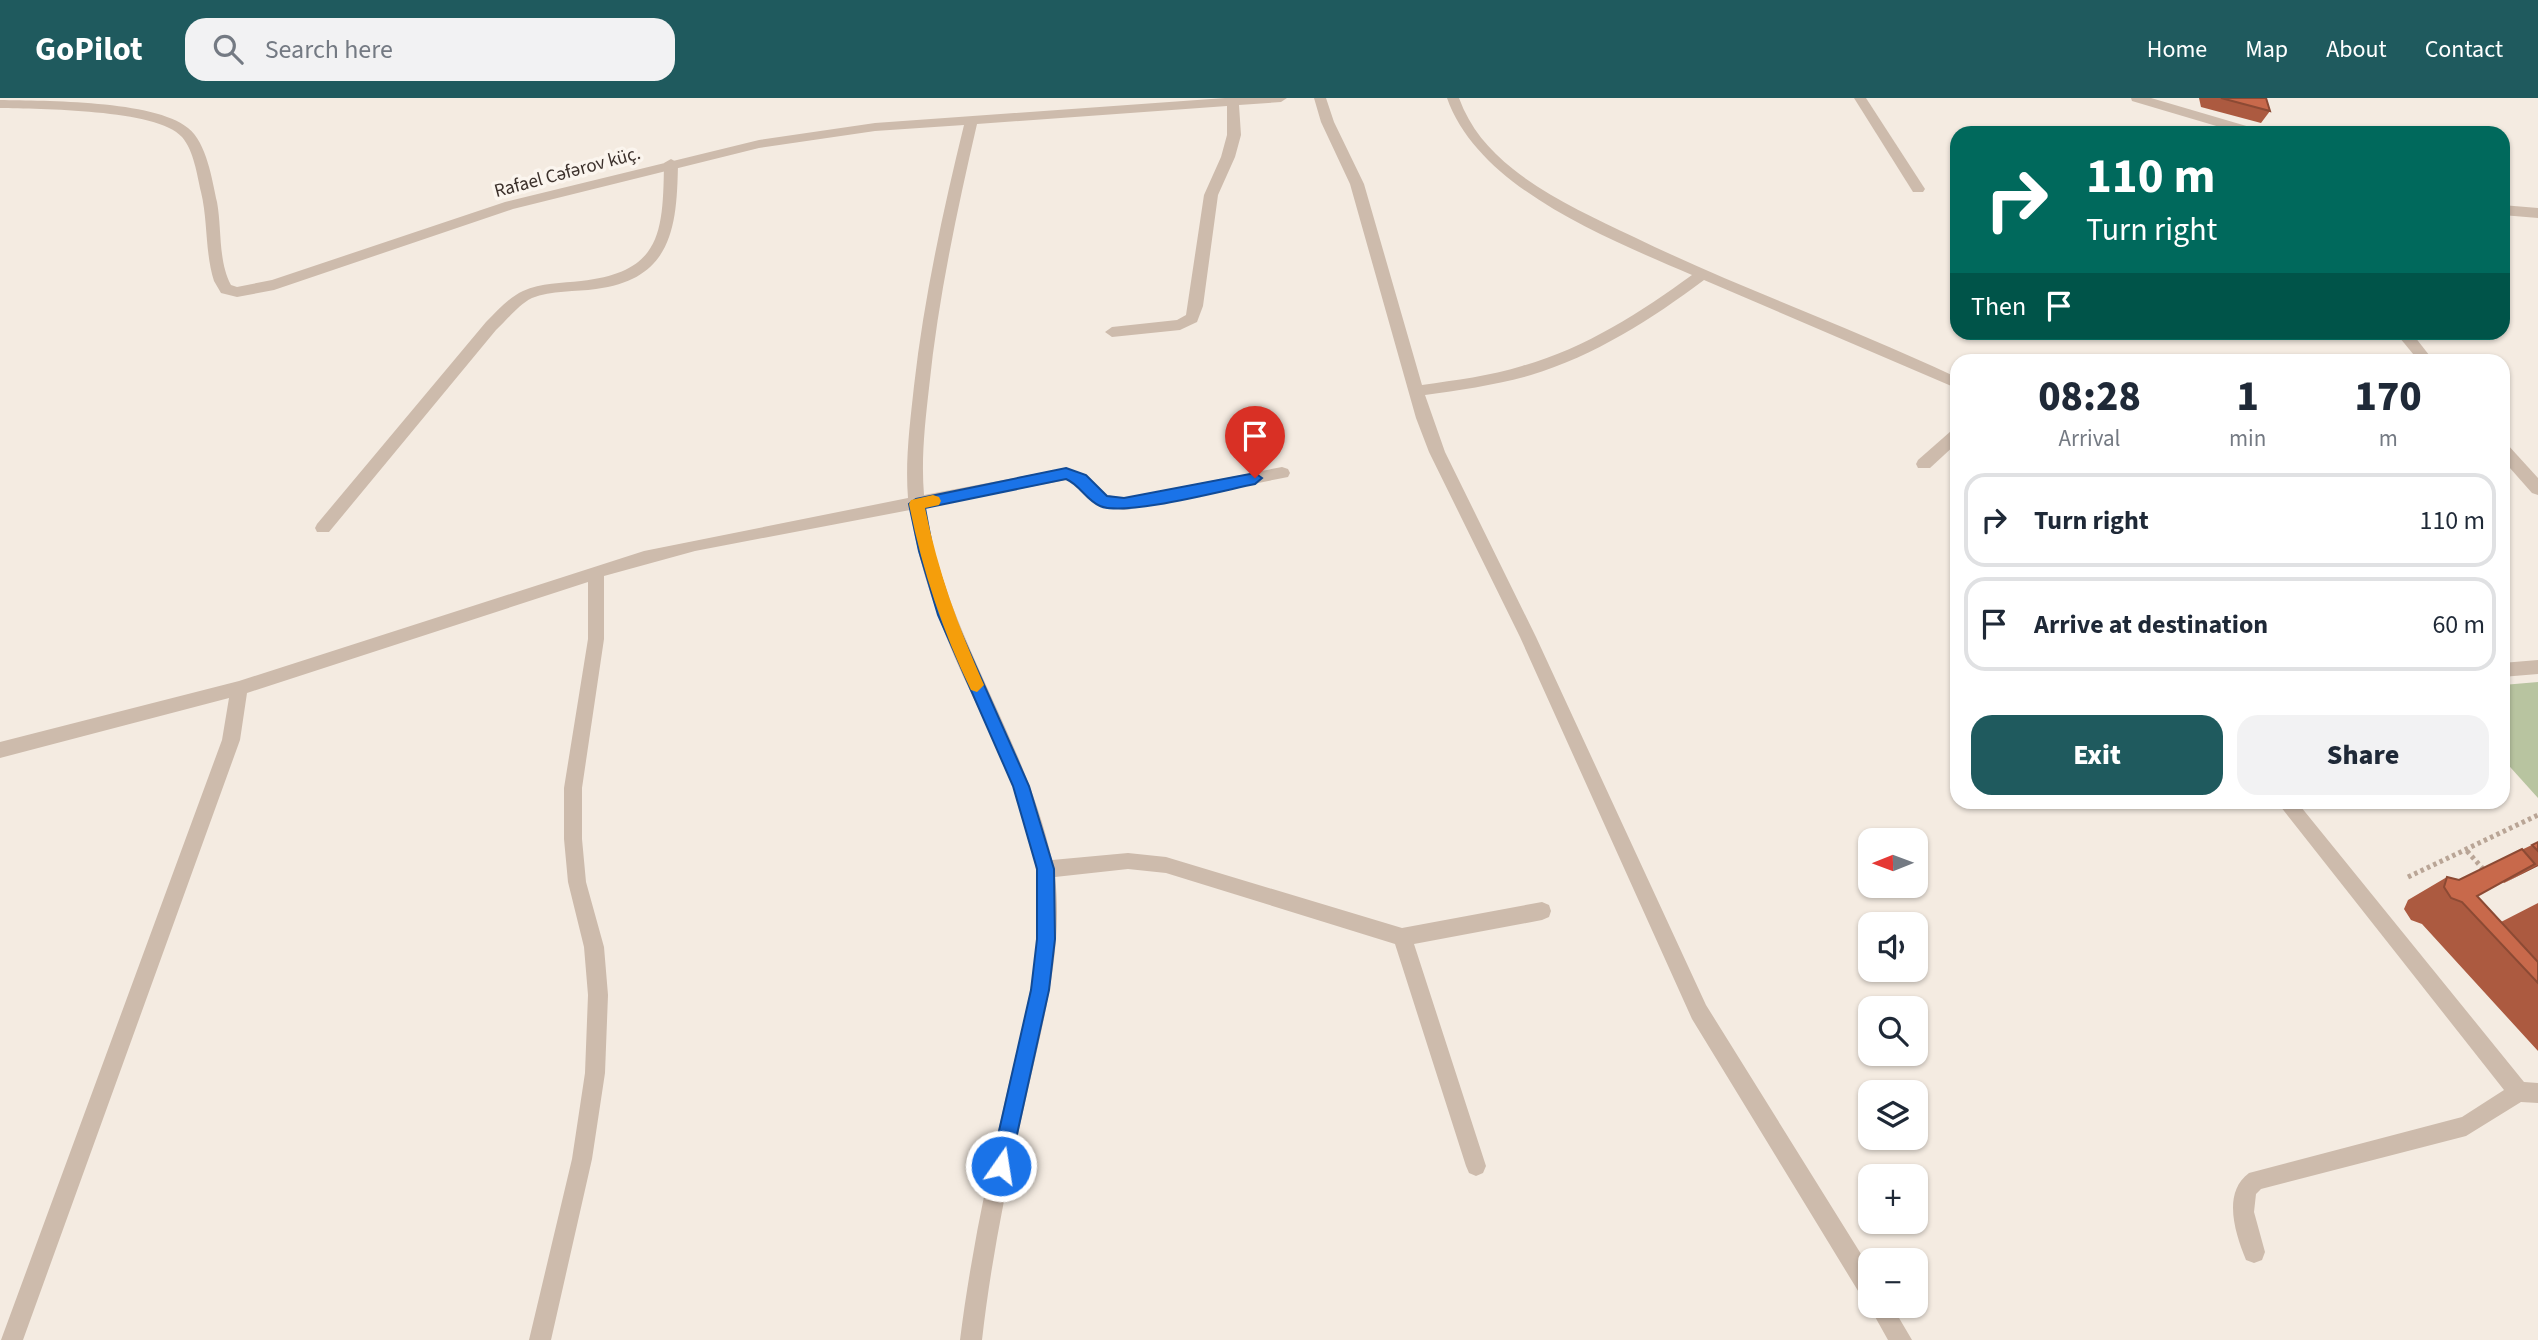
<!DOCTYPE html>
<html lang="en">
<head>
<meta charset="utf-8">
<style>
  :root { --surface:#fff; --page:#f2f2f3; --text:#1f2937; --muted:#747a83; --line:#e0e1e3; --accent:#1f5a5e }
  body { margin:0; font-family:"Source Sans 3",sans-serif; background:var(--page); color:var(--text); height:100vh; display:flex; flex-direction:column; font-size:26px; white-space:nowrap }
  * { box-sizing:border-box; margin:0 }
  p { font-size:23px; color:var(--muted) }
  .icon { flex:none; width:38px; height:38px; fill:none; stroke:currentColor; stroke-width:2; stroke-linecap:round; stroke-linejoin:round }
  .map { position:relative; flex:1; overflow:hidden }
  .side { position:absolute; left:1950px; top:256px; width:560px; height:455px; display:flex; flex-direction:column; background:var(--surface); border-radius:21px; box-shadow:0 2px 5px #0004 }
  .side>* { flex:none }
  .hud { position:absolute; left:1950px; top:28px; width:560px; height:214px; border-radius:21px; box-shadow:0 2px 5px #0004; background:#00695c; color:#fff; overflow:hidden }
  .needle { width:46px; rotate:269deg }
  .tools { position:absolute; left:1858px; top:730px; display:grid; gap:14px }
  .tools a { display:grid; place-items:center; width:70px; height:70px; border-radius:14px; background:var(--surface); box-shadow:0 2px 5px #0004; font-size:35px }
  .pin { position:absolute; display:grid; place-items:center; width:60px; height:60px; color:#fff; margin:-72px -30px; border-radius:50% 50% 50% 0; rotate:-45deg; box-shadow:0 0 7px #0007 }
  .pin .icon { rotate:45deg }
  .me { position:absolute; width:77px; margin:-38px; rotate:13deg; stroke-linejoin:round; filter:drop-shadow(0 0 5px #0008) }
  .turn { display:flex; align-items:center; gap:24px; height:147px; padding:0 21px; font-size:32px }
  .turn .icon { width:91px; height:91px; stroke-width:2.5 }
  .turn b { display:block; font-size:49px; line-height:60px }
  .then { display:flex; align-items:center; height:66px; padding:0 21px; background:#0003; gap:14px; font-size:26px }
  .eta { display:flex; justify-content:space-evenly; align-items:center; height:119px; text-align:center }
  .eta b { font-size:42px; font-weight:800; line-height:49px }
  .cta { display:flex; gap:14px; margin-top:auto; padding:14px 21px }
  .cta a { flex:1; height:80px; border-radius:21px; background:var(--accent); color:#fff; font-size:28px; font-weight:800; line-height:80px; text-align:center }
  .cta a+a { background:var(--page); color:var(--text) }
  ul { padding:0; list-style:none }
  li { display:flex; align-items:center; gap:21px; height:94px; margin:0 14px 10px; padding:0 7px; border:4px solid var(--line); border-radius:21px }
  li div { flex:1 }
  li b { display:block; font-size:26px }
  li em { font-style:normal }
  header { display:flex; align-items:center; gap:42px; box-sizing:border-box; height:98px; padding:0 35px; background:var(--accent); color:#fff }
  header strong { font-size:33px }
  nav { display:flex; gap:38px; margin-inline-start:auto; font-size:24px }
  .search { width:490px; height:63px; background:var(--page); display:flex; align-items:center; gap:18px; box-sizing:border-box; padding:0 24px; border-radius:21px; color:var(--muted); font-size:26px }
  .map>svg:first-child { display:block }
  .green { fill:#b8c4a0 }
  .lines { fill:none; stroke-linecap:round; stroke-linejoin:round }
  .path { stroke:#b9a596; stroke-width:5; stroke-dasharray:3.5 3.5; stroke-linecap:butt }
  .lane { fill:#cdbbac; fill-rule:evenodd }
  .street { fill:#cdbbac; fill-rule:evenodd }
  .wall { fill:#ac5a40 }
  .shaded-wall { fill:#8c4a34 }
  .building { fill:#c8694b; stroke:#8c4a34; stroke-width:2 }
  .route { fill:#1a73e8; stroke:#114b97; stroke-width:2 }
  .slow { fill:#f59e0b }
  .labels { text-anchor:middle; stroke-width:7; stroke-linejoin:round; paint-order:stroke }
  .far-street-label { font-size:19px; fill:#3b302b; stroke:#fbf5ee }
</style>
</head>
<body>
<header>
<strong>GoPilot</strong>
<div class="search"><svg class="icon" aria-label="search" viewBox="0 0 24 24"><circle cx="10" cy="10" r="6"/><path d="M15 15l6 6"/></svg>Search here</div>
<nav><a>Home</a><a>Map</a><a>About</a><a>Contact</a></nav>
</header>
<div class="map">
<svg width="2538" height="1242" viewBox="0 0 2538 1242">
  <rect width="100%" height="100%" fill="#f4ebe1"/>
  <polygon class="green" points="2538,584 2538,700 2502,660 2503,587"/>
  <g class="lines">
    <g class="path">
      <polyline points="2467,753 2485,773"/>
      <polyline points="2408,779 2538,717"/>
    </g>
    <path class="lane" d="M671 61 678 65C677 130 672 181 596 191 576 194 551 192 532 200 518 207 508 221 496 232L329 434H317L315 430 317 426 486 224C497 213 508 200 523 193 541 185 562 185 581 183 661 174 663 136 664 65Z"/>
    <g class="street">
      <path d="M1225 0H1287L1281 4 1239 7 1241 37 1235 59 1218 97 1203 208 1197 224 1180 232 1112 239 1105 234 1112 229 1177 222 1186 217 1204 97 1221 59 1227 37V8L977 26C957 113 938 201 929 290 925 325 921 361 924 397L1066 370 1087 377 1107 397 1124 400 1282 369 1288 371 1290 375 1288 379 1124 412 1097 407 1075 385 1066 382 925 409C945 535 1025 639 1052 762L1128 755 1166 759 1402 830 1542 804 1549 807 1551 813 1549 819 1542 822 1414 846 1486 1068 1483 1075 1476 1078 1469 1075 1466 1068 1395 846 1166 775 1128 771 1055 779C1064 855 1041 931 1025 1005 1007 1084 991 1162 982 1242H960C970 1162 986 1085 1004 1007 1021 931 1047 851 1036 772 1026 703 992 640 963 578 939 525 919 470 910 412L695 453 604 478V541L582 690V741L586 784 604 849 608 897 605 975 592 1061 551 1242H529L572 1061 585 975 588 897 584 849 568 784 564 741V690L588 541V484L247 595 240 642 23 1242H1L222 642 229 600 0 660V644L239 583 644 453 908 400C905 363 910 325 914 288 924 200 943 113 964 27L875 33 759 50 513 111 274 192 237 199 221 195 214 183C205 155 208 123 201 94 197 77 194 53 182 39 158 11 38 11 0 10V2C45 3 154 2 188 30 207 45 212 82 217 104 222 131 218 163 231 187L237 189 272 182 505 104 759 42 875 25Z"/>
      <path d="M1314 0H1326L1334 24 1364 86 1422 287C1456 282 1490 278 1522 268 1584 251 1641 214 1692 177 1609 141 1479 91 1447 0H1459C1470 30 1489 52 1513 71 1549 100 1593 119 1634 139 1739 190 1850 229 1956 279V290L1704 182C1652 221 1594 258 1531 277 1496 287 1460 292 1425 297L1445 354 1536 539 1706 907 1871 1172V1204L1863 1201 1692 921 1520 539 1429 354 1416 320 1350 86 1321 24Z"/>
      <polygon points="1854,0 1866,0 1925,91 1923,94 1913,94"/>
      <polygon points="2131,0 2151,0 2260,32 2262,35 2240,35 2132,3"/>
      <polygon points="2502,107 2538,110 2538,120 2502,117"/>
      <polygon points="2395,234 2411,234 2433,262 2418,262"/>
      <polygon points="1956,331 1956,346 1930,370 1918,370 1916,366 1918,362 1951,333"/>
      <polygon points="2502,344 2507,346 2538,380 2538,397 2532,395 2502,361"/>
      <polygon points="2538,562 2538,576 2502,579 2502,565"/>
      <path d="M2277 704H2297L2524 984 2538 985V1005L2521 1004 2466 1038 2261 1091 2256 1096 2254 1114 2265 1154 2262 1162 2254 1165 2246 1162C2235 1135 2222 1095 2249 1075L2462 1019 2504 992Z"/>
      <polygon points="1871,1204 1871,1208 1892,1208 1912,1242 1888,1242 1869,1208"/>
    </g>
  </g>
  <g class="wall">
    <polygon points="2199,0 2266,0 2270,13 2261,25 2201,9"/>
    <polygon points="2538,744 2538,768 2504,785 2503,784 2477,798 2501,824 2538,805 2538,953 2422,826 2411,822 2404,811 2408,802 2447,779 2459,782"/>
  </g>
  <polygon class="shaded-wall" points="2538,767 2538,768 2504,785"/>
  <g class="building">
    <polygon points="2221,0 2266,0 2270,13"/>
    <polygon points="2538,744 2538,753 2532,747"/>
    <polygon points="2522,751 2535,766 2477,798 2538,864 2538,885 2462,804 2451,800 2444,789 2447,779 2459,782"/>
  </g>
  <path class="route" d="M1066 370 1086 377 1107 398 1124 400 1255 375 1262 380 1255 386C1225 392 1124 419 1100 408 1086 402 1080 387 1066 381L925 410 933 453 953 517 1029 688 1054 771 1055 841 1049 892 1010 1068 1008 1074 1001 1077 994 1074 991 1068 1031 892 1037 841V771L1013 688 938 517 919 453 909 406 916 401Z"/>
  <path class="slow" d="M933 397 939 399 941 403 939 407 925 410C938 474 958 528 984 587L977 594 971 592C942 532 922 471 909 406L911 402Z"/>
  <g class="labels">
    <g class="far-street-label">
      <text transform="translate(567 73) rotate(-15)" y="7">Rafael Cəfərov küç.</text>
    </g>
  </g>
</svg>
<div class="tools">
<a><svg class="needle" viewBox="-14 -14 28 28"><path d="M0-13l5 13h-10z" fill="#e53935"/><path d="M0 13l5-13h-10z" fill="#747a83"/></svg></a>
<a><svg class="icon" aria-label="sound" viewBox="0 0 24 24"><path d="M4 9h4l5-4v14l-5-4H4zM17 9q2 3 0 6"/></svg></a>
<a><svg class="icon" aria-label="search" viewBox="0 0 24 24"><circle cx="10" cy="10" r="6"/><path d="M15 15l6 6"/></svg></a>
<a><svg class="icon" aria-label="layers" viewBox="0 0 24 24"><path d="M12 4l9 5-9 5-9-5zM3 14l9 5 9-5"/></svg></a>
<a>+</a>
<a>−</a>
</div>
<div class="pin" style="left:1255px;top:380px;background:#d93025"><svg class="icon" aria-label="arrive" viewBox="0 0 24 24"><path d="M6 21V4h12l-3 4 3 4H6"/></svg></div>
<svg class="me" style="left:1001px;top:1068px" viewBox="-20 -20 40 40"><circle r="17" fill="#1a73e8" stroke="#fff" stroke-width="3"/><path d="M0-11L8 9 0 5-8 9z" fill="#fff"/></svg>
<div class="hud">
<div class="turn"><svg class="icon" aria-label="right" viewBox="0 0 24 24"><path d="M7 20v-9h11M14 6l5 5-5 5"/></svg><div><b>110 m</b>Turn right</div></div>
<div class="then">Then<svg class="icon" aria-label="arrive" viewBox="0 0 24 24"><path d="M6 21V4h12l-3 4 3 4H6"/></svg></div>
</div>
<section class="side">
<div class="eta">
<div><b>08:28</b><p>Arrival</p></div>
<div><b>1</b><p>min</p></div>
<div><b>170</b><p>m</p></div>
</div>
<ul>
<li><svg class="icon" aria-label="right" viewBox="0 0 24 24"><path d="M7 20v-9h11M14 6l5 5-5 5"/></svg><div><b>Turn right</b></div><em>110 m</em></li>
<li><svg class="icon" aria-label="arrive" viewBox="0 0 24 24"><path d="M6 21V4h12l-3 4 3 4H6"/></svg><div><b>Arrive at destination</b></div><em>60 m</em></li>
</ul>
<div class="cta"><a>Exit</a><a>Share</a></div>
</section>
</div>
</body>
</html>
